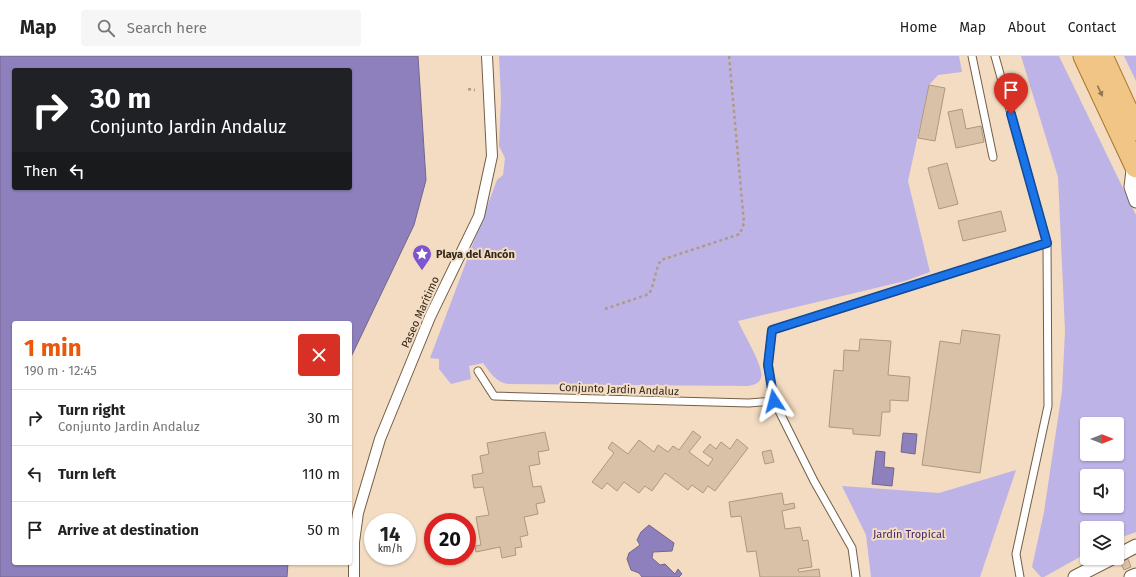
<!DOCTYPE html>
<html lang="en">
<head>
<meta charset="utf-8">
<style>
  :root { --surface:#fff; --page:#f6f6f6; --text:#222; --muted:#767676; --line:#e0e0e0; --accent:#ea580c }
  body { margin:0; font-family:"Fira Sans",sans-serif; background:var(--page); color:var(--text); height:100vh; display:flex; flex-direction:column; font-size:15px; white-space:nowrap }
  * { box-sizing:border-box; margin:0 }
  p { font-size:13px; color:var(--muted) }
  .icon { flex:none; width:22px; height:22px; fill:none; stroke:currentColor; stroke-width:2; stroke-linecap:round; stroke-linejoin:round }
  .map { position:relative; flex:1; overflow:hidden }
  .drawer { position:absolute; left:12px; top:265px; width:340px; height:244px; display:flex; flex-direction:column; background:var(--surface); border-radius:4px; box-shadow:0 1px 3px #0004 }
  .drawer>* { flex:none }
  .banner { position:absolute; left:12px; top:12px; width:340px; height:122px; border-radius:4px; box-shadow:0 1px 3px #0004; background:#202124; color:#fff; overflow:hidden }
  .needle { width:26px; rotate:90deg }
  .fabs { position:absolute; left:1080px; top:361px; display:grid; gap:8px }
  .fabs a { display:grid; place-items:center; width:44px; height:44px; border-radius:4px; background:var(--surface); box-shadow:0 1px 3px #0004; font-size:20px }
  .speed { position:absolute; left:364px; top:457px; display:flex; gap:8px; font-size:20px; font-weight:700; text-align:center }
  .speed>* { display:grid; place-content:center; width:52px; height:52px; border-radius:50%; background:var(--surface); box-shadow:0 1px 3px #0004; line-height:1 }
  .speed small { font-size:10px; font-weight:400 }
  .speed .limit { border:6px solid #d22; background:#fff; color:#111 }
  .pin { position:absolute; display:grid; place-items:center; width:34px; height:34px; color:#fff; margin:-41px -17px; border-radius:50% 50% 50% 0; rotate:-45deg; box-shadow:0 0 4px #0007 }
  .pin .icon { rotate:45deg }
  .me { position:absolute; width:44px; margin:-22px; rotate:351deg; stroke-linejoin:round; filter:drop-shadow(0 0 3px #0008) }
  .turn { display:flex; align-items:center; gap:14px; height:84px; padding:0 12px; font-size:18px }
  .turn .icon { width:52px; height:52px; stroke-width:2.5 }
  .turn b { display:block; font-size:28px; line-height:34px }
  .then { display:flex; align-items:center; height:38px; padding:0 12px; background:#0003; gap:8px; font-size:15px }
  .round { display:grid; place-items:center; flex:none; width:42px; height:42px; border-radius:4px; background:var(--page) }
  .headline { display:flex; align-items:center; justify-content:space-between; height:68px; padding:0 12px }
  h1 { font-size:24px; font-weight:700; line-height:30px; color:var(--accent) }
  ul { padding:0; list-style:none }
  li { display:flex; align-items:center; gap:12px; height:56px; padding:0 12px; border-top:1px solid var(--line) }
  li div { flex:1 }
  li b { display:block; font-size:15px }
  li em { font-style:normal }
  header { display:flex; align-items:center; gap:24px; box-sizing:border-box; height:56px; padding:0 20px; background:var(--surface); border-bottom:1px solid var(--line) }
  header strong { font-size:19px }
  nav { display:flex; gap:22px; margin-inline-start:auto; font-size:14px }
  .search { width:280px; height:36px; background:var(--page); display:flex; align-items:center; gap:10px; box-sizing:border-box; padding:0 14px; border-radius:4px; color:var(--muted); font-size:15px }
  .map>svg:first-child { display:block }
  .green { fill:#beb3e6; fill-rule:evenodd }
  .water { fill:#8e80bd; stroke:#72668d; fill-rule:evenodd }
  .building { fill:#d8c1a7; stroke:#ad987e }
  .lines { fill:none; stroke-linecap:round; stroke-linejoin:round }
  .service-casing { stroke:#725e47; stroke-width:9 }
  .pedestrian-casing { stroke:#725e47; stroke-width:12 }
  .minor-casing { stroke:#725e47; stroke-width:15 }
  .primary-casing { stroke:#a8752c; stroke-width:23 }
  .path { stroke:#ad9b87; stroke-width:2.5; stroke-dasharray:3 3; stroke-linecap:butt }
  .service { stroke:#fff; stroke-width:7 }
  .pedestrian { stroke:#fff; stroke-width:10 }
  .minor { stroke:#fff; stroke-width:13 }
  .primary { stroke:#f1c585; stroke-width:21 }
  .oneway { fill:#917652 }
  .route-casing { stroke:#114b97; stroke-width:10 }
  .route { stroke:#1a73e8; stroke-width:7 }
  .labels { text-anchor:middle; stroke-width:4; stroke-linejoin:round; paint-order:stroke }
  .poi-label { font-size:11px; font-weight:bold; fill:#31281e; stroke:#f3dcc1; text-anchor:start }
  .street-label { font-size:11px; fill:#31281e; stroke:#f3dcc1 }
  .park-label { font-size:11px; fill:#3f2670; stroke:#f3dcc1 }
</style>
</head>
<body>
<header>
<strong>Map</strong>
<div class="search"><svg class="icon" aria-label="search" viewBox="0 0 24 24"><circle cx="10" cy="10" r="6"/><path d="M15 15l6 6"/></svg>Search here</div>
<nav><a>Home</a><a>Map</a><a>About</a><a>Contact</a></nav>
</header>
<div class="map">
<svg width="1136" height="521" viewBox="0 0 1136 521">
  <rect width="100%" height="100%" fill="#f3dcc1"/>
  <g class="green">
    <path d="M499 0H959L962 16 938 19 929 29 908 125 930 216 905 225 738 265C743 277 765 312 761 322 759 328 753 329 748 330L508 328C495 326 491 317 483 307L469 310 471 323 451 328 439 313V303L430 302 497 124 503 119 505 102 499 90 501 43Z"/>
    <path d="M1021 0H1059L1136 159V476L1117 483V472H1087V497L1044 521H1041L1032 511 1044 456 1062 335 1065 275 1058 121ZM1087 368H1117V398H1087ZM1087 420H1117V450H1087Z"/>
    <polygon points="1124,0 1136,0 1136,25"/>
    <polygon points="1016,414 980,521 871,521 866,479 842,430 939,437"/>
  </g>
  <g class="water">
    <path d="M0 0H418L426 124 414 169 350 303V267H14V507H288L287 521H0ZM14 14H350V132H14Z"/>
    <polygon points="903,377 917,378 915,398 901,396"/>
    <polygon points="876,395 885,396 884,411 894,412 892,430 872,428"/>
    <polygon points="649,469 674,487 672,495 653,496 652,502 660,509 665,508 675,518 678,513 682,518 679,521 642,521 639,517 631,514 627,503 629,497 640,489 637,484 641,476"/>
  </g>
  <g class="building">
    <polygon points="929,29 945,32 935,85 918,82"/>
    <polygon points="962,53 966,73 981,70 984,86 956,92 948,56"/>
    <polygon points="947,107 958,148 939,153 928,112"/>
    <polygon points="1001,155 1006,175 963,185 958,165"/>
    <polygon points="962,274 1000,279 980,417 922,409 940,285 960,288"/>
    <polygon points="860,283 891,285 888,319 910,321 908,345 890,344 890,356 882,356 880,380 853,378 853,373 829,371 834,314 843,315 844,294 859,295"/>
    <polygon points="693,375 701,381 689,396 708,410 713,403 703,396 710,388 716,393 721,386 730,393 737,383 748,392 715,435 708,430 703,437 692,429 688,434 665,417 652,435 645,430 639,437 624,426 617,435 607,427 602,433 592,426 614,397 608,392 612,386 628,398 639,384 654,396 658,389 668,396 673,390 679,394"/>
    <polygon points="545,376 549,394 538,396 540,408 529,410 533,431 541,430 545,446 536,448 538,458 524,461 528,479 520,481 522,491 515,492 516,499 502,502 500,491 476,496 475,490 481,489 476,461 489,459 483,431 474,432 472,419 483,417 480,400 489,398 487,387"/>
    <polygon points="771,394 774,406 765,408 762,396"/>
    <polygon points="782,437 784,449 794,447 795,452 782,455 785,473 800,471 803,485 808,484 812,511 798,513 799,516 819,513 820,521 760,521 756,495 747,496 741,460 731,461 729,446"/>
    <polygon points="1128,503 1131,511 1124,514 1120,506"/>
  </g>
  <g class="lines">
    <defs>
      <g id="service">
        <polyline points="972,0 993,101"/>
        <polyline points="995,0 1047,187 1048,350 1016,498 1020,521"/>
        <polyline points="478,315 494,340 749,347 774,345"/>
        <polyline points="856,521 852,492 814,425 774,345 768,309 772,274 1047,187"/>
      </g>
      <polyline id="pedestrian" points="354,521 354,486 358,457 380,383 430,261 479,160 492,100 487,0"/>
      <g id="minor">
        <polyline points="1134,106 1131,131 1136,145"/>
        <polyline points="1117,500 1136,490"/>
        <polyline points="1075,521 1112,502"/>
        <polyline points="1131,521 1136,519"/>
      </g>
      <g id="primary">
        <polyline points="1084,0 1136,111"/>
        <polyline points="1102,0 1136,74"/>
      </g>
    </defs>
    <use href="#service" class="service-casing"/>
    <use href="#pedestrian" class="pedestrian-casing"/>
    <use href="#minor" class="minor-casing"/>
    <use href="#primary" class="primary-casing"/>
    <g class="path">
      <polyline points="468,33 475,34"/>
      <path d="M605 253 649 238C655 227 655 213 661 204L740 178 744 167 729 0"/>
    </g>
    <use href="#service" class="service"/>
    <use href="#pedestrian" class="pedestrian"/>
    <use href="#minor" class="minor"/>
    <use href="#primary" class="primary"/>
  </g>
  <defs><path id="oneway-solid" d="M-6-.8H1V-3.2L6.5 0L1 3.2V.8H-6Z"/></defs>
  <use class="oneway" href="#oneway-solid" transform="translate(1100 35) rotate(65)"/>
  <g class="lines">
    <defs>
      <polyline id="route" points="774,345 768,309 772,274 1047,187 1011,58"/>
    </defs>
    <use href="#route" class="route-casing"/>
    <use href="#route" class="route"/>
  </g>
  <defs>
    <symbol id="sight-pin" viewBox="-11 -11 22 30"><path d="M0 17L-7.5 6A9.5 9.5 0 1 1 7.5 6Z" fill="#7d56cf" stroke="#f3dcc1"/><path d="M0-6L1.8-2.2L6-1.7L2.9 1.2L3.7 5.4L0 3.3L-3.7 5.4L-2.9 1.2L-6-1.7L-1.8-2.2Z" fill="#fff"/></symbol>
  </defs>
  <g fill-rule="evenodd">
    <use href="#sight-pin" x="411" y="187" width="22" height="30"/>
  </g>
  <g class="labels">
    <g class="poi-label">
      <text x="436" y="202">Playa del Ancón</text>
    </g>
    <g class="street-label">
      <text transform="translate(420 256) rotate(-66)" y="4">Paseo Marítimo</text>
      <text transform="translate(619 333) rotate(2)" y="4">Conjunto Jardin Andaluz</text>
    </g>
    <g class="park-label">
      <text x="909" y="482">Jardín Tropical</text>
    </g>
  </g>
</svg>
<div class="fabs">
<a><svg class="needle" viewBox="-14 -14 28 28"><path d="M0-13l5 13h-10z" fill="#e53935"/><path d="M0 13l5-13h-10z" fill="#767676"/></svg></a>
<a><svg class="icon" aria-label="sound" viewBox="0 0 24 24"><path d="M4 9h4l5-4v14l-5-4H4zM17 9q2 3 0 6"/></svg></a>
<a><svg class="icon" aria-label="layers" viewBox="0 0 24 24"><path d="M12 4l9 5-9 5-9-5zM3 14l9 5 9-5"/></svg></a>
</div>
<div class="speed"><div>14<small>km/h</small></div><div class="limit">20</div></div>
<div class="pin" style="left:1011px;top:58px;background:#d93025"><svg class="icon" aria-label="arrive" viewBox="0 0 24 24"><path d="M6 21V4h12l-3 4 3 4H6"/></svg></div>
<svg class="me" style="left:774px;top:345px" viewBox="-20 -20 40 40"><path d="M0-17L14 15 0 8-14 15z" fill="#1a73e8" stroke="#fff" stroke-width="4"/></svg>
<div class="banner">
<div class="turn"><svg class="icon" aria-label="right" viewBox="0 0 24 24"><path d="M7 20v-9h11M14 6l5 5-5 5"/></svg><div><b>30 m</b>Conjunto Jardin Andaluz</div></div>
<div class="then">Then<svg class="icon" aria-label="left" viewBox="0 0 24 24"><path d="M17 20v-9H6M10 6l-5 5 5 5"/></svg></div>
</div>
<section class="drawer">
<div class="headline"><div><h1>1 min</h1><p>190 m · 12:45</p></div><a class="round" style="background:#d93025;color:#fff"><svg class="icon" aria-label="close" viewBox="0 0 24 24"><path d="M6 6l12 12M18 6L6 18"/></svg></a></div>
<ul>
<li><svg class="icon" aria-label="right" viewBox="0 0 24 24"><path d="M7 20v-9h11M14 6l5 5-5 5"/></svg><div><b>Turn right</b><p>Conjunto Jardin Andaluz</p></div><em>30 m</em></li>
<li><svg class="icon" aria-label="left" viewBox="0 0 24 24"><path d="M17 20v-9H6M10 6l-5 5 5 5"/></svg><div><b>Turn left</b></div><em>110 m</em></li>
<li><svg class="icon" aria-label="arrive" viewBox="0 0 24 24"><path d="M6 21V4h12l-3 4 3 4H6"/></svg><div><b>Arrive at destination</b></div><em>50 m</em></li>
</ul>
</section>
</div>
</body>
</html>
